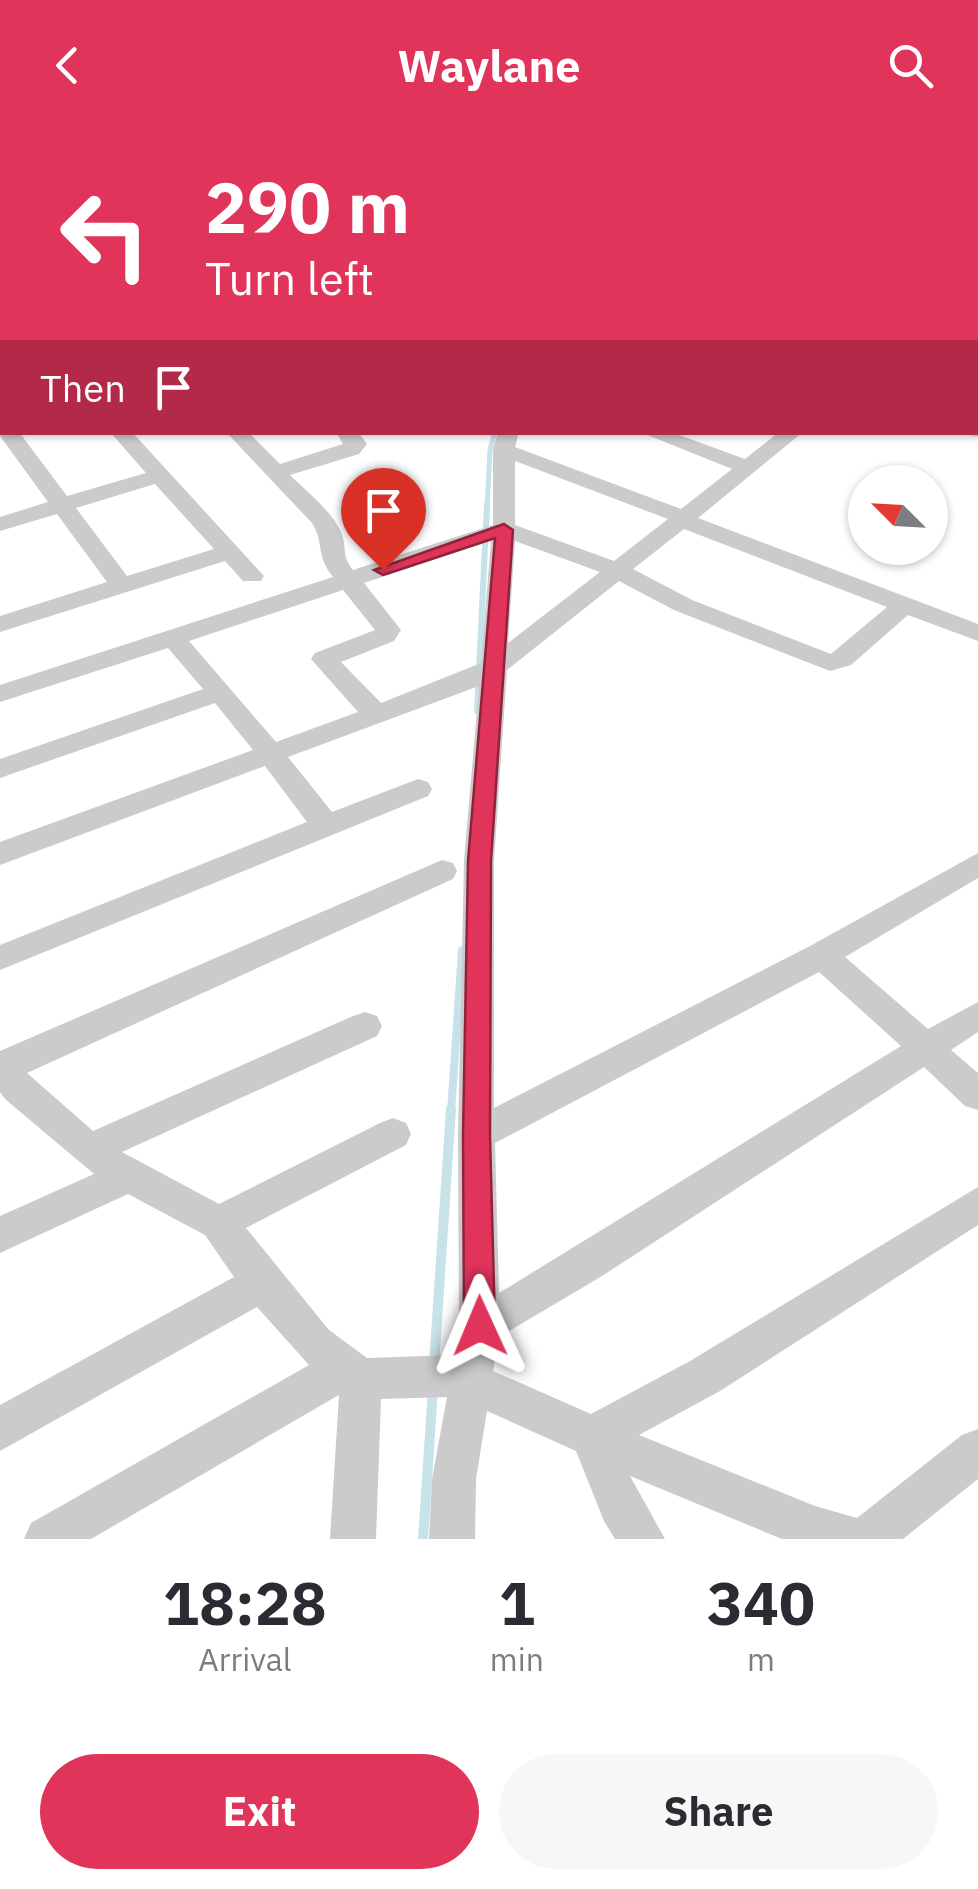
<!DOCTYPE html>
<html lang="en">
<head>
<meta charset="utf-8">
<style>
  :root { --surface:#fff; --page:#f7f7f7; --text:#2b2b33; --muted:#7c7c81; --accent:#e0345b }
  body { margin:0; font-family:"IBM Plex Sans",sans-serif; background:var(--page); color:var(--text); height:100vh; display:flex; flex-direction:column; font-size:38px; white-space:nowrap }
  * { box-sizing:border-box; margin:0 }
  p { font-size:32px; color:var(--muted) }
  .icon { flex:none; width:55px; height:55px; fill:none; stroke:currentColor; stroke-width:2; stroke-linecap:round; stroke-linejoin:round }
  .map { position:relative; height:1409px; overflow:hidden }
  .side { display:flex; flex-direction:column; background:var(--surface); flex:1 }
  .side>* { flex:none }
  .hud { position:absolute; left:0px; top:0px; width:980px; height:305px; box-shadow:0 2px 8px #0004; background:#e0345b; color:#fff; overflow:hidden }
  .needle { width:65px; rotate:294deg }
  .controls { position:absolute; left:848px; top:335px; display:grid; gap:20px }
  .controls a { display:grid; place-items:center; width:100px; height:100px; border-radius:50%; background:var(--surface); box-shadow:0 2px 8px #0004; font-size:50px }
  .pin { position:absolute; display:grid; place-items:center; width:85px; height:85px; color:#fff; margin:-102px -42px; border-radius:50% 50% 50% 0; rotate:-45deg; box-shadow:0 0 10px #0007 }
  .pin .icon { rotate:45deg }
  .me { position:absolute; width:110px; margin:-55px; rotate:359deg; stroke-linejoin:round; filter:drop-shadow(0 0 8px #0008) }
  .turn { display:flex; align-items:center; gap:35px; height:210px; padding:0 40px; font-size:45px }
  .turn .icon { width:130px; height:130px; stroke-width:2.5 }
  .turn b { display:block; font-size:70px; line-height:85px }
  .then { display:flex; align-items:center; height:95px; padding:0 40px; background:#0003; gap:20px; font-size:38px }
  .eta { display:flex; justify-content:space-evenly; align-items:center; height:170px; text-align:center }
  .eta b { font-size:60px; font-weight:800; line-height:70px }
  .primary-button { display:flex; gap:20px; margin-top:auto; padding:20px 40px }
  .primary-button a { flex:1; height:115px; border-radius:60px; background:var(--accent); color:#fff; font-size:40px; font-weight:800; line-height:115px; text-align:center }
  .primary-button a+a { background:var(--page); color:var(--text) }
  header { display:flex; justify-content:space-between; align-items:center; height:130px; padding:0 40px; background:var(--accent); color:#fff; font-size:45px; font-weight:800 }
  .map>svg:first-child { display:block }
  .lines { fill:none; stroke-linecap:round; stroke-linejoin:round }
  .stream-far4 { stroke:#c8e2ea; stroke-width:4 }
  .stream-far3 { stroke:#c8e2ea; stroke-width:5 }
  .stream-far2 { stroke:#c8e2ea; stroke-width:6 }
  .stream-far1 { stroke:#c8e2ea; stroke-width:8 }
  .stream { stroke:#c8e2ea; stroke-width:10 }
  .street { fill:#cbcbcb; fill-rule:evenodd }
  .primary { stroke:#a6a6a6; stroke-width:45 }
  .route { fill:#e0345b; stroke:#92223b; stroke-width:2.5 }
</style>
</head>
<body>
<header><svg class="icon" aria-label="back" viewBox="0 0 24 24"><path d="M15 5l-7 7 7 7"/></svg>Waylane<svg class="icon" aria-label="search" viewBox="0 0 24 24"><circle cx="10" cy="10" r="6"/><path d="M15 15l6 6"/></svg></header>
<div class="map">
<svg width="978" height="1409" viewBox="0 0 978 1409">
  <rect width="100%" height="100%" fill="#fff"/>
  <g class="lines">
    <polyline class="stream-far4" points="31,0 38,2"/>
    <g class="stream-far3">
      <polyline points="969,302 978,305"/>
      <polyline points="487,377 490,320 495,302"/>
    </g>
    <polyline class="stream-far2" points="477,581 487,375"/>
    <polyline class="stream-far1" points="451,982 462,820"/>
    <g class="stream">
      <polyline points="434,1235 451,979"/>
      <polyline points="423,1409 433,1259"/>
    </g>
    <g class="street">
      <polygon points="6,0 28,0 29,2 8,2"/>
      <polygon points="39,0 60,0 61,2 41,2"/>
      <polygon points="315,0 342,0 343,2 317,2"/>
      <polygon points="584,0 602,0 603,2 586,2"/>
      <polygon points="0,46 2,47 2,57 0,56"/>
      <polygon points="2,208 2,220 0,221 0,209"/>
      <polygon points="978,291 978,304 971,302 978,302"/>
      <path d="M2 297V302H19L67 366 146 343 110 302H132L264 446 261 451H243L225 431 0 502V486L107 452 57 384 0 401V387L48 372 0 306ZM155 354 214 419 127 446 76 378Z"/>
      <path d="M226 302H248L280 334 343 314 336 302H358L367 314 359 324 290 345C307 362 331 380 341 402 348 419 340 423 353 440L493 395V320L498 302H519L515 317 681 379 732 339 640 302H671L745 329 779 302H803L698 388 978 494V511L908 485 851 535 830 541 674 480 619 451 507 540 494 731V978L810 816 978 723V748L845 827 928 899 978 872V902L951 920 978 943V980L965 976 924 937 602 1146 499 1207 493 1241 591 1284 690 1231 978 1057V1095L720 1261 639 1305 815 1376 857 1388 962 1305 978 1299V1349L903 1409H782L630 1346 665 1409H615L604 1391 576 1321 487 1281 476 1349 475 1409H429L432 1349 447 1267 381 1269 376 1409H330L339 1265 91 1409H24L31 1393 309 1235 257 1177 0 1321V1275L234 1147 205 1105 128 1064 0 1123V1086L94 1044 5 969 0 962V921L442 730 453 733 457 741 453 749 27 943 93 1001 353 886 365 882 377 886 382 896 377 906 122 1022 219 1074 380 993 393 988 406 993 411 1004 406 1015 246 1098 329 1200 367 1228 454 1225 459 1196 458 1005 464 731 479 556 288 627 332 682 418 649 428 652 432 659 428 666 0 840V815L307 692 265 636 0 735V712L253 620 215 573 0 648V629L203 559 168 518 0 572V555L333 447C315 424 325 414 312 393ZM515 331 668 389 614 431 515 395ZM684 399 887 477 831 524 692 470 633 439ZM491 411 481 533 381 573 341 532 394 511 401 500 364 453ZM515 411 600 442 508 513ZM343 460 375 500 315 523 311 529 358 582 276 612 189 511ZM819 842 901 916 499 1163 495 1013Z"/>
    </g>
    <g class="primary">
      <polyline points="193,2 198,0"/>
      <polyline points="0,108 2,106"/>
    </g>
  </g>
  <polygon class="route" points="504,394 513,400 491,731 490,1006 495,1196 491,1207 480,1211 469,1207 464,1196 463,1006 468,731 495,408 389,443 383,445 374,440"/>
</svg>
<div class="controls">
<a><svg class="needle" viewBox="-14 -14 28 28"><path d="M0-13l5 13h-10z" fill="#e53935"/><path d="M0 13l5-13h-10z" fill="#7c7c81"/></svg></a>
</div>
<div class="pin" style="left:383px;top:440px;background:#d93025"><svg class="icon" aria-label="arrive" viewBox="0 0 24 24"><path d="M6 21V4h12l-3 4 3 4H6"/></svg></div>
<svg class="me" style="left:480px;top:1196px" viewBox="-20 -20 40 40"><path d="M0-17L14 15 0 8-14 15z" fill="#e0345b" stroke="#fff" stroke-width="4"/></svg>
<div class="hud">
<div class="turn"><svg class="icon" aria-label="left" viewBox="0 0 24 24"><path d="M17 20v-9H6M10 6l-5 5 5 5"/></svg><div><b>290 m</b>Turn left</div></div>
<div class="then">Then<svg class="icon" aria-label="arrive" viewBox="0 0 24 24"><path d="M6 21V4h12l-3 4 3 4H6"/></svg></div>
</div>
</div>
<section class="side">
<div class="eta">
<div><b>18:28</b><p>Arrival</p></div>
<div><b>1</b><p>min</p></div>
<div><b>340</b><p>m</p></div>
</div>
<div class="primary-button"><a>Exit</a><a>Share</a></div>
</section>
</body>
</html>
